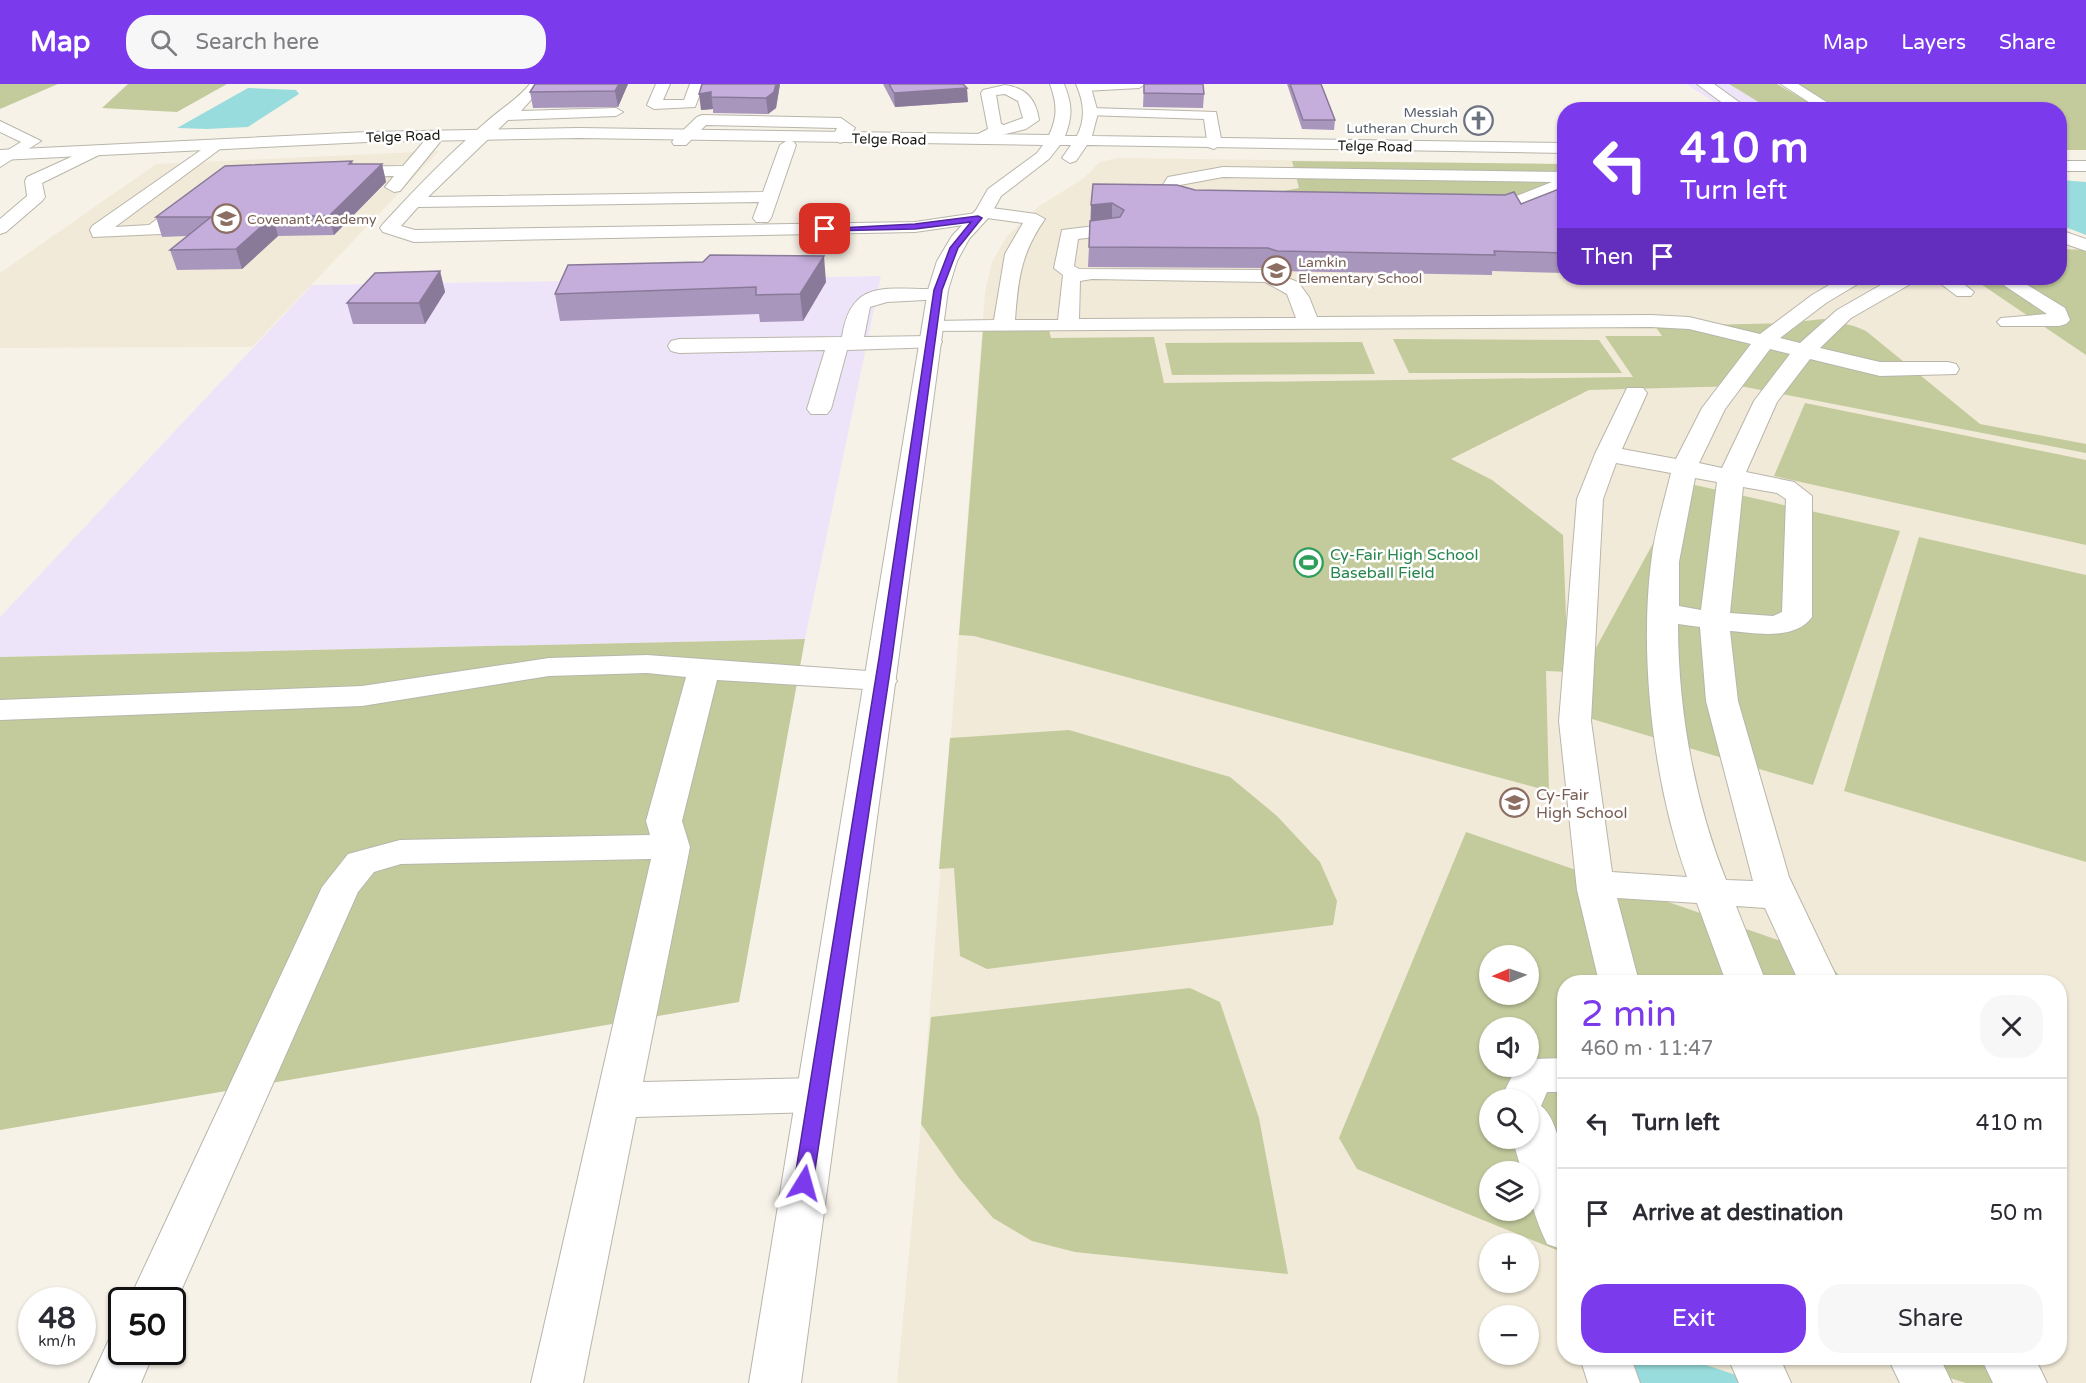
<!DOCTYPE html>
<html lang="en">
<head>
<meta charset="utf-8">
<style>
  :root { --surface:#fff; --page:#f7f7f7; --text:#2b2b33; --muted:#7c7c81; --line:#e1e1e2; --accent:#7c3aed }
  body { margin:0; font-family:"Varela Round",sans-serif; background:var(--page); color:var(--text); height:100vh; display:flex; flex-direction:column; font-size:22px; white-space:nowrap }
  * { box-sizing:border-box; margin:0 }
  p { font-size:20px; color:var(--muted) }
  .icon { flex:none; width:33px; height:33px; fill:none; stroke:currentColor; stroke-width:2; stroke-linecap:round; stroke-linejoin:round }
  .map { position:relative; flex:1; overflow:hidden }
  .drawer { position:absolute; left:1557px; top:891px; width:510px; height:390px; display:flex; flex-direction:column; background:var(--surface); border-radius:24px; box-shadow:0 2px 4px #0004 }
  .drawer>* { flex:none }
  .top-card { position:absolute; left:1557px; top:18px; width:510px; height:183px; border-radius:24px; box-shadow:0 2px 4px #0004; background:#7c3aed; color:#fff; overflow:hidden }
  .needle { width:39px; rotate:268deg }
  .fabs { position:absolute; left:1479px; top:861px; display:grid; gap:12px }
  .fabs a { display:grid; place-items:center; width:60px; height:60px; border-radius:50%; background:var(--surface); box-shadow:0 2px 4px #0004; font-size:30px }
  .speed { position:absolute; left:18px; top:1203px; display:flex; gap:12px; font-size:30px; font-weight:700; text-align:center }
  .speed>* { display:grid; place-content:center; width:78px; height:78px; border-radius:50%; background:var(--surface); box-shadow:0 2px 4px #0004; line-height:1 }
  .speed small { font-size:15px; font-weight:400 }
  .speed .limit { border:3px solid #111; border-radius:9px; background:#fff; color:#111 }
  .pin { position:absolute; display:grid; place-items:center; width:51px; height:51px; color:#fff; margin:-26px; border-radius:12px; box-shadow:0 3px 9px #0006 }
  .me { position:absolute; width:66px; margin:-33px; rotate:8deg; stroke-linejoin:round; filter:drop-shadow(0 0 4px #0008) }
  .turn { display:flex; align-items:center; gap:21px; height:126px; padding:0 24px; font-size:27px }
  .turn .icon { width:78px; height:78px; stroke-width:2.5 }
  .turn b { display:block; font-size:42px; line-height:51px }
  .then { display:flex; align-items:center; height:57px; padding:0 24px; background:#0003; gap:12px; font-size:22px }
  .round { display:grid; place-items:center; flex:none; width:63px; height:63px; border-radius:24px; background:var(--page) }
  .overview { display:flex; align-items:center; justify-content:space-between; height:102px; padding:0 24px }
  h1 { font-size:36px; font-weight:600; line-height:45px; color:var(--accent) }
  .action { display:flex; gap:12px; margin-top:auto; padding:12px 24px }
  .action a { flex:1; height:69px; border-radius:24px; background:var(--accent); color:#fff; font-size:24px; font-weight:600; line-height:69px; text-align:center }
  .action a+a { background:var(--page); color:var(--text) }
  ul { padding:0; list-style:none }
  li { display:flex; align-items:center; gap:18px; height:90px; padding:0 24px; border-top:2px solid var(--line) }
  li div { flex:1 }
  li b { display:block; font-size:22px }
  li em { font-style:normal }
  header { display:flex; align-items:center; gap:36px; box-sizing:border-box; height:84px; padding:0 30px; background:var(--accent); color:#fff }
  header strong { font-size:28px }
  nav { display:flex; gap:33px; margin-inline-start:auto; font-size:21px }
  .search { width:420px; height:54px; background:var(--page); display:flex; align-items:center; gap:15px; box-sizing:border-box; padding:0 21px; border-radius:24px; color:var(--muted); font-size:22px }
  .map>svg:first-child { display:block }
  .built { fill:#f1ead8; fill-rule:evenodd }
  .industrial { fill:#eee4f9 }
  .green { fill:#c3cb9d; fill-rule:evenodd }
  .water { fill:#99dcdd }
  .lines { fill:none; stroke-linecap:round; stroke-linejoin:round }
  .minor-casing { stroke:#b9b5aa; stroke-width:2 }
  .major-casing { stroke:#b9b5aa; stroke-width:2 }
  .minor { fill:#fff; fill-rule:evenodd }
  .major { fill:#fff; fill-rule:evenodd }
  .wall { fill:#a996bc }
  .shaded-wall { fill:#8a7a99 }
  .building { fill:#c5aedb; stroke:#8a7a99; stroke-width:1.5 }
  .route { fill:#7c3aed; stroke:#51269a; stroke-width:1.5 }
  .labels { text-anchor:middle; stroke-width:5; stroke-linejoin:round; paint-order:stroke }
  .far-worship-label { font-size:14px; fill:#5b616d; stroke:#fff; text-anchor:end }
  .far-street-label { font-size:14px; fill:#14130f; stroke:#fff }
  .far-education-label { font-size:14px; fill:#785e54; stroke:#fff; text-anchor:start }
  .leisure-label { font-size:16px; fill:#27864d; stroke:#fff; text-anchor:start }
  .education-label { font-size:16px; fill:#785e54; stroke:#fff; text-anchor:start }
</style>
</head>
<body>
<header>
<strong>Map</strong>
<div class="search"><svg class="icon" aria-label="search" viewBox="0 0 24 24"><circle cx="10" cy="10" r="6"/><path d="M15 15l6 6"/></svg>Search here</div>
<nav><a>Map</a><a>Layers</a><a>Share</a></nav>
</header>
<div class="map">
<svg width="2086" height="1299" viewBox="0 0 2086 1299">
  <rect width="100%" height="100%" fill="#f7f2e8"/>
  <g class="built">
    <polygon points="439,67 252,263 0,264 0,189 156,80"/>
    <path d="M1117 74 1564 80V194H2060V161L2086 155V1299H897L921 1040 985 208 992 178 1007 152 1038 123 1084 94 1100 78ZM1490 872H1528V910H1490ZM1564 898H2060V1274H1564ZM1490 944H1528V982H1490ZM1490 1016H1528V1054H1490ZM1490 1088H1528V1126H1490ZM1490 1160H1528V1198H1490ZM1490 1232H1528V1270H1490Z"/>
  </g>
  <g class="industrial">
    <polygon points="1686,0 1729,0 1770,25 1725,25"/>
    <polygon points="881,192 805,555 0,573 0,533 312,201"/>
  </g>
  <g class="green">
    <polygon points="0,0 58,0 0,25"/>
    <polygon points="128,0 227,0 177,28 102,24"/>
    <polygon points="1729,0 1777,0 1820,25 1770,25"/>
    <polygon points="1797,0 2086,0 2086,66 2060,66 2060,26 1840,25"/>
    <polygon points="1292,77 1564,80 1564,117 1277,115 1284,107 1299,104"/>
    <polygon points="2060,165 2086,166 2086,271 1972,194 2060,194"/>
    <polygon points="1823,235 1854,242 1866,247 1980,340 2086,360 2086,369 1740,302 1589,306 1451,375 1492,396 1563,451 1568,588 1546,587 1549,707 974,552 959,551 983,246 1049,246 1051,254 1154,253 1164,299 1633,293 1605,252 1662,252 1655,242 1786,239"/>
    <polygon points="1393,255 1599,256 1622,289 1409,289"/>
    <polygon points="1362,258 1375,290 1172,291 1165,259"/>
    <polygon points="1805,319 2086,376 2086,461 1774,392"/>
    <polygon points="1686,399 1900,447 1813,701 1562,626"/>
    <polygon points="1919,453 2086,491 2086,778 1844,707"/>
    <polygon points="805,555 739,918 0,1046 0,573"/>
    <polygon points="1069,646 1230,693 1277,732 1320,778 1337,817 1333,841 987,885 960,872 954,784 939,785 950,654"/>
    <path d="M1466 748 1821 871 1845 898H1564V1169L1357 1085 1339 1054ZM1490 872H1528V910H1490ZM1490 944H1528V982H1490ZM1490 1016H1528V1054H1490ZM1490 1088H1528V1126H1490Z"/>
    <polygon points="1190,904 1220,918 1259,1034 1288,1190 1075,1168 1032,1157 993,1134 959,1094 921,1040 931,933"/>
    <polygon points="1885,1274 2032,1274 2041,1299 1966,1299"/>
  </g>
  <g class="water">
    <polygon points="248,4 296,6 299,10 248,43 207,45 177,44"/>
    <polygon points="2060,96 2086,98 2086,151 2060,141"/>
    <polygon points="1585,1274 1685,1274 1760,1299 1592,1299"/>
  </g>
  <g class="lines">
    <defs>
      <g id="minor">
        <path d="M530 0H545L521 27 616 24 623 28 616 32 508 36 428 113 763 108 780 61 788 56 794 58 796 61 771 134 768 138H756L753 134 759 118 418 123 401 142 415 146 915 138 976 129 978 124 984 123 1036 130 1045 135C1021 169 1018 195 1015 236H1058L1063 191 1054 184 1062 146 1112 140 1121 146 1119 150 1078 155 1074 182 1079 185 1266 186 1298 198 1309 213 1317 233 1651 231 1689 233 1760 250 1812 211 1841 194H1864L1861 198 1826 219 1780 254 1800 259 1837 226 1893 194H1917L1914 198 1851 234 1820 264 1880 278H1948L1956 280 1959 285 1956 290 1880 292 1810 275 1777 318 1746 388 1794 398 1812 412V533C1795 557 1755 549 1730 547L1738 617 1789 793 1839 898H1799L1765 824 1736 822 1766 898H1726L1697 819 1617 814 1639 898H1599L1577 806 1559 637 1577 415 1595 370 1627 304H1643L1647 309 1622 365 1676 375 1702 324 1751 260 1689 245 1651 243 926 247 922 243 926 239 933 237 994 236 1005 170 1023 139 987 134 984 138 978 139 915 148 414 158 383 148 380 144 383 140C415 105 449 70 485 39 500 25 517 16 530 0ZM1092 195 1265 198 1287 210 1296 234 1079 235 1080 197ZM1770 265 1790 270 1754 317 1722 384 1699 379 1725 325ZM1616 379 1671 389C1664 419 1654 449 1651 479 1639 576 1654 701 1687 793L1612 788 1591 637 1603 415ZM1695 394 1717 398 1701 526 1679 522V478ZM1743 403 1777 409 1786 415 1782 528 1773 532 1730 529ZM1678 540 1700 543 1706 617 1753 797 1726 796C1694 716 1678 625 1678 540Z"/>
        <polygon points="656,0 670,0 663,16 684,16 690,0 704,0 695,23 654,25 647,21"/>
        <polygon points="1080,0 1146,0 1139,4 1085,7 1080,6"/>
        <polygon points="1697,0 1714,0 1750,26 1732,26"/>
        <polygon points="1781,0 1798,0 1839,26 1821,26"/>
        <path d="M1005 1C1026 4 1036 15 1039 36L1026 45 993 53 990 59H978L976 56 978 50 988 45 981 9 983 6ZM1005 10 1018 17 1023 34 1004 41 1001 40 996 11Z"/>
        <polygon points="1092,24 1216,28 1222,60 1214,65 1208,63 1204,35 1087,31 1085,28"/>
        <polygon points="702,31 841,34 855,44 846,57 840,59 832,54 837,44 706,41 686,61 674,61 672,58 674,55 697,33"/>
        <polygon points="0,37 41,57 0,83 0,71 21,58 0,48"/>
        <polygon points="432,53 440,58 400,107 394,108 385,103 394,92 338,93 330,88 338,83 403,82 426,55"/>
        <polygon points="214,57 222,62 220,65 115,143 149,141 189,111 201,111 204,115 201,119 161,150 93,153 90,146 92,142"/>
        <polygon points="95,62 103,67 101,70 42,99 45,113 42,117 6,148 0,150 0,135 27,112 25,97 27,93"/>
        <path d="M1223 83 1564 88V105C1535 117 1504 133 1471 125L1468 121 1471 117 1509 115 1552 98 1223 93 1180 101 1178 104 1183 108 1212 114 1215 118 1206 123 1171 116 1160 105 1168 93Z"/>
        <polygon points="2060,146 2086,155 2086,167 2060,158"/>
        <polygon points="1933,194 1956,194 1974,208 1971,212 1957,212"/>
        <polygon points="1993,194 2016,194 2065,224 2070,236 2066,240 2059,242 2001,242 1997,238 2001,234 2047,230"/>
        <path d="M937 205 944 207 947 211 944 215 887 218 870 223 864 253 931 252 939 253 942 258 939 263 847 266 831 325 827 330H811L807 325 825 266 679 269 671 267 668 262 671 257 679 255 842 253C851 193 888 206 937 205Z"/>
        <polygon points="647,571 881,588 892,590 897,597 892,604 881,606 717,596 682,737 690,763 643,998 816,994 831,999 838,1011 831,1023 816,1028 636,1033 583,1299 531,1299 651,775 401,780 374,788 358,808 172,1227 172,1216 129,1216 322,803 348,770 400,756 650,751 646,737 686,593 647,589 549,592 362,622 0,636 0,616 362,602 549,574"/>
        <path d="M1564 974V1008H1547L1541 1022C1568 1041 1568 1136 1564 1166L1547 1160C1536 1137 1528 1113 1528 1088H1522L1512 1054H1528V1016H1500L1517 982H1528V977L1533 975Z"/>
        <polygon points="122,1247 122,1268 154,1268 141,1299 89,1299 111,1251"/>
        <polygon points="1580,1274 1631,1274 1640,1299 1588,1299"/>
        <polygon points="1728,1274 1780,1274 1791,1299 1739,1299"/>
        <polygon points="1888,1274 1940,1274 1952,1299 1900,1299"/>
        <polygon points="1981,1274 2035,1274 2047,1299 1993,1299"/>
      </g>
      <g id="major">
        <path d="M1050 0H1064C1072 20 1073 31 1065 52H1077C1086 34 1084 18 1076 0H1090L1098 29 1092 52 1564 59V69L1087 61 1076 77 1070 79 1062 74 1071 61H1060L1049 75 1001 112 990 132 969 155 957 177 948 206 801 1299H749L928 206 937 177 952 152 976 126 988 105 1037 69 1043 61 579 54 367 58 0 76V66L367 48 579 44 1049 51C1058 32 1057 20 1050 0Z"/>
        <rect x="2060" y="77" width="26" height="10"/>
      </g>
    </defs>
    <use href="#minor" class="minor-casing"/>
    <use href="#major" class="major-casing"/>
    <use href="#minor" class="minor"/>
    <use href="#major" class="major"/>
  </g>
  <g class="wall">
    <polygon points="535,0 628,0 618,23 533,24 530,8"/>
    <polygon points="702,0 780,0 776,24 768,30 713,29 713,25 701,26"/>
    <polygon points="883,0 963,0 968,18 895,23"/>
    <polygon points="1144,0 1204,10 1203,24 1143,23"/>
    <polygon points="1287,0 1321,0 1335,36 1334,46 1302,45"/>
    <polygon points="352,77 353,80 382,80 386,98 334,151 278,152 242,185 177,186 170,166 187,152 162,153 156,133"/>
    <polygon points="1564,103 1564,189 1492,187 1492,191 1275,187 1266,184 1088,183 1091,121 1195,106 1521,120"/>
    <polygon points="440,187 445,208 425,240 353,240 347,219"/>
    <polygon points="826,198 803,237 760,238 759,230 560,237 555,210"/>
  </g>
  <g class="shaded-wall">
    <polygon points="619,0 628,0 618,23 615,7"/>
    <polygon points="776,0 780,0 776,24 768,30 766,14"/>
    <polygon points="967,4 968,18 895,23 894,9"/>
    <polygon points="711,8 713,25 701,26 699,10"/>
    <polygon points="382,80 386,98 334,151 329,132"/>
    <polygon points="1112,119 1112,138 1091,140 1091,121"/>
    <polygon points="273,132 278,152 242,185 236,165"/>
    <polygon points="824,172 826,198 803,237 800,210"/>
    <polygon points="440,187 445,208 425,240 419,219"/>
  </g>
  <g class="building">
    <polygon points="535,0 619,0 615,7 530,8"/>
    <polygon points="702,0 776,0 774,8 766,14 711,13 711,8 699,10"/>
    <polygon points="889,0 963,0 967,4 894,9"/>
    <polygon points="1144,0 1203,0 1204,10 1144,9"/>
    <polygon points="1290,0 1321,0 1335,36 1303,36"/>
    <polygon points="352,77 349,80 382,80 329,132 273,132 236,165 170,166 211,133 156,133 225,82"/>
    <polygon points="1093,100 1177,101 1195,106 1505,111 1514,108 1521,120 1564,103 1564,169 1494,167 1495,171 1277,167 1268,164 1089,163 1090,137 1120,133 1124,126 1112,119 1091,121"/>
    <polygon points="710,171 824,172 800,210 756,211 756,203 555,210 568,181 703,178"/>
    <polygon points="440,187 419,219 347,219 375,189"/>
  </g>
  <polygon class="route" points="978,132 982,134 958,164 942,206 892,574 813,1099 810,1105 804,1107 797,1105 794,1099 879,574 934,206 950,164 971,138 915,145 825,147 822,145 915,140"/>
  <defs>
    <symbol id="church-ring" viewBox="-11 -11 22 22"><circle r="9.5" fill="#fff" stroke="#6b7280" stroke-width="1.5"/><path d="M-1.2-6h2.4v3.5h3.3v2.4h-3.3V6h-2.4V-.1h-3.3v-2.4h3.3Z" fill="#6b7280"/></symbol>
    <symbol id="school-ring" viewBox="-11 -11 22 22"><circle r="9.5" fill="#fff" stroke="#8d6e63" stroke-width="1.5"/><path d="M0-5L7-2L0 1L-7-2ZM-4 1L0 2.5L4 1V4Q0 6-4 4Z" fill="#8d6e63"/></symbol>
    <symbol id="stadium-ring" viewBox="-11 -11 22 22"><circle r="9.5" fill="#fff" stroke="#2e9e5b" stroke-width="1.5"/><path d="M0-5a6.5 5 0 1 0 0 10a6.5 5 0 1 0 0-10ZM-3.5-1.8h7v3.6h-7Z" fill="#2e9e5b"/></symbol>
  </defs>
  <g fill-rule="evenodd">
    <use href="#church-ring" x="1462" y="20" width="33" height="33"/>
    <use href="#school-ring" x="210" y="118" width="33" height="33"/>
    <use href="#school-ring" x="1260" y="170" width="33" height="33"/>
    <use href="#stadium-ring" x="1292" y="462" width="33" height="33"/>
    <use href="#school-ring" x="1498" y="702" width="33" height="33"/>
  </g>
  <g class="labels">
    <g class="far-worship-label">
      <text x="1458" y="33">Messiah<tspan x="1458" dy="16">Lutheran Church</tspan></text>
    </g>
    <g class="far-street-label">
      <text transform="translate(403 52) rotate(-2)" y="5">Telge Road</text>
      <text transform="translate(889 55) rotate(1)" y="5">Telge Road</text>
      <text transform="translate(1375 62) rotate(1)" y="5">Telge Road</text>
    </g>
    <g class="far-education-label">
      <text x="247" y="140">Covenant Academy</text>
      <text x="1298" y="183">Lamkin<tspan x="1298" dy="16">Elementary School</tspan></text>
    </g>
    <g class="leisure-label">
      <text x="1330" y="476">Cy-Fair High School<tspan x="1330" dy="18">Baseball Field</tspan></text>
    </g>
    <g class="education-label">
      <text x="1536" y="716">Cy-Fair<tspan x="1536" dy="18">High School</tspan></text>
    </g>
  </g>
</svg>
<div class="fabs">
<a><svg class="needle" viewBox="-14 -14 28 28"><path d="M0-13l5 13h-10z" fill="#e53935"/><path d="M0 13l5-13h-10z" fill="#7c7c81"/></svg></a>
<a><svg class="icon" aria-label="sound" viewBox="0 0 24 24"><path d="M4 9h4l5-4v14l-5-4H4zM17 9q2 3 0 6"/></svg></a>
<a><svg class="icon" aria-label="search" viewBox="0 0 24 24"><circle cx="10" cy="10" r="6"/><path d="M15 15l6 6"/></svg></a>
<a><svg class="icon" aria-label="layers" viewBox="0 0 24 24"><path d="M12 4l9 5-9 5-9-5zM3 14l9 5 9-5"/></svg></a>
<a>+</a>
<a>−</a>
</div>
<div class="speed"><div>48<small>km/h</small></div><div class="limit">50</div></div>
<div class="pin" style="left:825px;top:145px;background:#d93025"><svg class="icon" aria-label="arrive" viewBox="0 0 24 24"><path d="M6 21V4h12l-3 4 3 4H6"/></svg></div>
<svg class="me" style="left:804px;top:1099px" viewBox="-20 -20 40 40"><path d="M0-17L14 15 0 8-14 15z" fill="#7c3aed" stroke="#fff" stroke-width="4"/></svg>
<div class="top-card">
<div class="turn"><svg class="icon" aria-label="left" viewBox="0 0 24 24"><path d="M17 20v-9H6M10 6l-5 5 5 5"/></svg><div><b>410 m</b>Turn left</div></div>
<div class="then">Then<svg class="icon" aria-label="arrive" viewBox="0 0 24 24"><path d="M6 21V4h12l-3 4 3 4H6"/></svg></div>
</div>
<section class="drawer">
<div class="overview"><div><h1>2 min</h1><p>460 m · 11:47</p></div><a class="round"><svg class="icon" aria-label="close" viewBox="0 0 24 24"><path d="M6 6l12 12M18 6L6 18"/></svg></a></div>
<ul>
<li><svg class="icon" aria-label="left" viewBox="0 0 24 24"><path d="M17 20v-9H6M10 6l-5 5 5 5"/></svg><div><b>Turn left</b></div><em>410 m</em></li>
<li><svg class="icon" aria-label="arrive" viewBox="0 0 24 24"><path d="M6 21V4h12l-3 4 3 4H6"/></svg><div><b>Arrive at destination</b></div><em>50 m</em></li>
</ul>
<div class="action"><a>Exit</a><a>Share</a></div>
</section>
</div>
</body>
</html>
